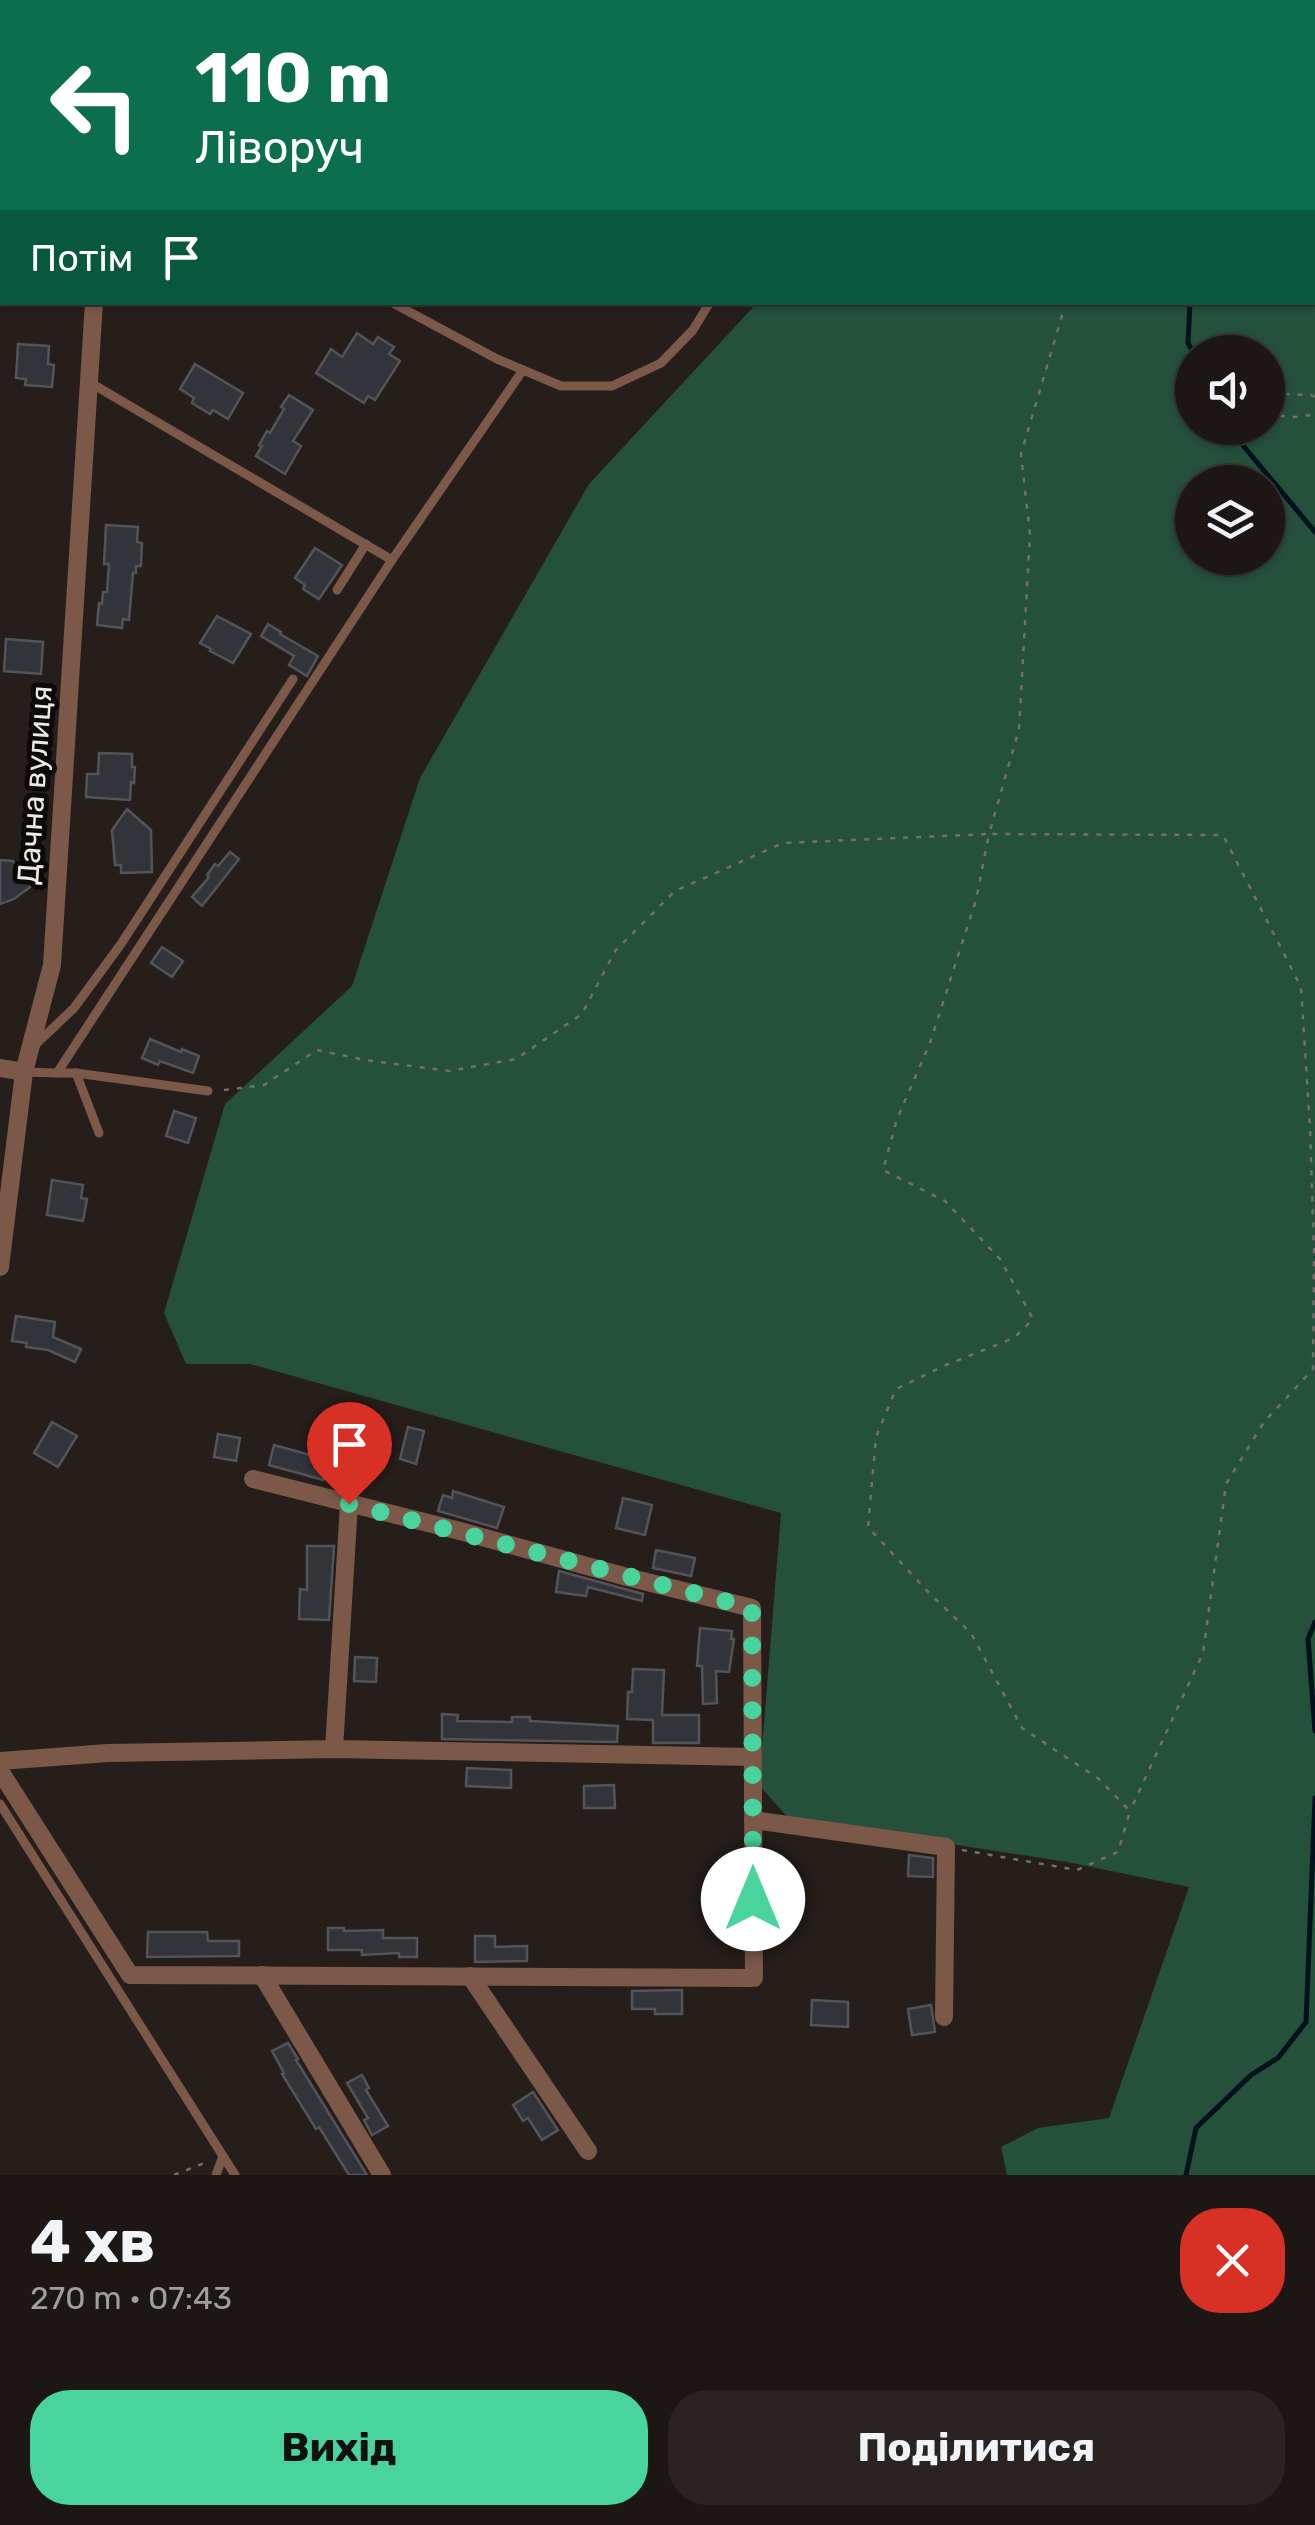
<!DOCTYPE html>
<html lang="uk">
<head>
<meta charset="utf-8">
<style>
  :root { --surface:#1c1614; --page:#292322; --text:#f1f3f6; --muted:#a09fa0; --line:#3a3534; --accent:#49d49d }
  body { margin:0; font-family:Rubik,sans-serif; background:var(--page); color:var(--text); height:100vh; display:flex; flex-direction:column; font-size:38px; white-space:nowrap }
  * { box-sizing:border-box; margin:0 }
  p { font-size:32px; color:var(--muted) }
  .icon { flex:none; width:55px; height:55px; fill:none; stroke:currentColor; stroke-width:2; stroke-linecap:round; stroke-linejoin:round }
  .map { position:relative; height:2175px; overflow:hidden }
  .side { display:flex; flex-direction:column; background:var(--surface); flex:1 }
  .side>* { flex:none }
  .banner { position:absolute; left:0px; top:0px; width:1315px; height:305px; box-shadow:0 2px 8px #0004,0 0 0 2px var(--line); background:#0b6e4f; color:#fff; overflow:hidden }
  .tools { position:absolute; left:1175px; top:335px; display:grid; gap:20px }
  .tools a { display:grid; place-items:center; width:110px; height:110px; border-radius:50%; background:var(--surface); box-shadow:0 2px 8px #0004,0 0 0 2px var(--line); font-size:50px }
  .pin { position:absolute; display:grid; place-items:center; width:85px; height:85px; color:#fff; margin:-102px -42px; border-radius:50% 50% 50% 0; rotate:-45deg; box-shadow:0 0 10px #0007 }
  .pin .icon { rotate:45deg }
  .me { position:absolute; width:110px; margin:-55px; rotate:0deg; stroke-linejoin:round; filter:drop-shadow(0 0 8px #0008) }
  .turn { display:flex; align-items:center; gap:35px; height:210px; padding:0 30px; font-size:45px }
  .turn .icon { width:130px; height:130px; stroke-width:2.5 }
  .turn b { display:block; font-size:70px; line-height:85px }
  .then { display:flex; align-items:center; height:95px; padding:0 30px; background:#0003; gap:20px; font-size:38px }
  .round { display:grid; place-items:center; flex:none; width:105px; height:105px; border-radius:40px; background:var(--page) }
  .overview { display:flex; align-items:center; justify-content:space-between; height:170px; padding:0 30px }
  h1 { font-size:60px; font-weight:700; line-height:75px }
  .action { display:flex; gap:20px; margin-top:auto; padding:20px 30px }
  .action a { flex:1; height:115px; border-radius:40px; background:var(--accent); color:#111; font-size:40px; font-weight:700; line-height:115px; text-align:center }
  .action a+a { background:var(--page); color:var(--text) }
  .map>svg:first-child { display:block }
  .forest { fill:#24503c; fill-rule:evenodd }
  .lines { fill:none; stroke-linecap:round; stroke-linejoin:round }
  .stream { stroke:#00121c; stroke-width:5 }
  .building { fill:#33333a; stroke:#53535a; stroke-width:2.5 }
  .path { stroke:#756f6c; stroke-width:2.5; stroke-dasharray:5 8; stroke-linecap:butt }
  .service { stroke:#7c5849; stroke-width:9 }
  .minor { stroke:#7c5849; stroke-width:18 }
  .route { stroke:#49d49d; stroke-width:18; stroke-dasharray:0 32.4 }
  .labels { text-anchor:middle; stroke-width:10; stroke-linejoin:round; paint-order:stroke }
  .street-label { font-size:30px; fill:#eee9e7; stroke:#0c0908 }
</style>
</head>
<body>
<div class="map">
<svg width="1315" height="2175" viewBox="0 0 1315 2175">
  <rect width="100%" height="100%" fill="#251e1b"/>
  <path class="forest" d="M889 0H1315V2175H1007L1001 2147 1038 2128 1109 2118 1189 1887 1067 1862 789 1819 759 1785 781 1513 250 1364H186L164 1313 225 1104 352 986 420 778 589 484 757 303 1312 302V2H889ZM1192 352H1268V428H1192ZM1192 482H1268V558H1192Z"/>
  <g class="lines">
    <g class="stream">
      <polyline points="1003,2 1003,0"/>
      <polyline points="1190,302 1188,343 1193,352"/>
      <polyline points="1231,428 1236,437 1315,532"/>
      <polyline points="1315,1622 1308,1639 1315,1731"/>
      <polyline points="1186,2175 1196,2128 1251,2075 1278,2058 1306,2022 1315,1798"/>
    </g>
  </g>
  <g class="building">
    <polygon points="357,333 373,344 378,337 394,347 389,354 400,361 375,400 368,396 364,403 316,373 331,349 342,357"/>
    <polygon points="18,344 49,346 48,364 54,365 52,387 25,385 26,379 16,378"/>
    <polygon points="195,364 243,393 228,419 213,410 210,414 192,403 194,398 180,389"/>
    <polygon points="289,395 313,410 293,441 301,446 285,474 256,456 262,446 259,445 267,431 270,433 284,409 281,407"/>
    <polygon points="106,525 138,527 137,542 142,543 141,566 136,566 136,573 133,573 129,620 123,619 122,628 97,625 99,603 102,604 103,592 107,592 109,564 104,564"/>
    <polygon points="315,548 342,565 319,599 303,589 305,585 295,578"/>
    <polygon points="217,616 251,634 233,663 210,651 211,649 200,643"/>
    <polygon points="268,624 281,632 280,634 318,656 307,676 289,665 294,656 261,636"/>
    <polygon points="6,639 43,642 41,674 4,671"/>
    <polygon points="99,753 132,754 132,767 135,767 134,783 131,782 130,800 86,797 87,774 98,774"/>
    <polygon points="127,809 151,830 152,872 121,873 121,865 115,865 112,830"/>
    <polygon points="230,852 239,859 202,906 192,897 209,877 207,875 215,864 218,866"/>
    <polygon points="0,860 13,861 18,870 27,874 33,885 14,899 0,904"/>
    <polygon points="162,947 183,961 172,977 151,963"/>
    <polygon points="150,1039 181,1052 182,1049 199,1056 193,1073 160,1061 158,1065 142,1058"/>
    <polygon points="174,1111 196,1118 188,1143 166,1136"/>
    <polygon points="52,1180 83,1185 81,1198 87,1199 83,1221 47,1215"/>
    <polygon points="16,1316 55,1322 53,1337 81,1349 75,1362 48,1350 26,1347 27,1343 12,1341"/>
    <polygon points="52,1422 77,1436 58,1467 34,1453"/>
    <polygon points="408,1427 424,1431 416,1464 400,1459"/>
    <polygon points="218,1434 240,1438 236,1461 214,1457"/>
    <polygon points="274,1445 328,1460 323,1480 269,1465"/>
    <polygon points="453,1491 504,1507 497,1528 438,1511 443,1495 452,1498"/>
    <polygon points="623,1498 652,1505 645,1535 616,1528"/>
    <polygon points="307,1546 334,1546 329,1620 299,1619 300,1589 307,1590"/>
    <polygon points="656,1550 695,1558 691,1576 653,1568"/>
    <polygon points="559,1571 643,1594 642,1601 588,1587 586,1596 556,1592"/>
    <polygon points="700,1628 732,1631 731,1639 734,1639 729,1672 716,1671 717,1703 703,1704 702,1666 697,1666"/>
    <polygon points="355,1657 377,1658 376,1682 354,1681"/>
    <polygon points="633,1669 664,1670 662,1715 699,1715 699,1743 653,1743 653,1720 627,1719 628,1692 632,1692"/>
    <polygon points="442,1714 458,1715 457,1721 512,1722 512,1717 530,1717 530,1721 618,1726 617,1742 442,1739"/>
    <polygon points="467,1768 511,1770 511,1788 466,1786"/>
    <polygon points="614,1785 615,1808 584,1808 584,1786"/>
    <polygon points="909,1855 933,1858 933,1877 908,1876"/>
    <polygon points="328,1928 344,1928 344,1931 383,1930 383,1938 417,1938 417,1957 399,1957 399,1953 362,1955 362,1950 328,1950"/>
    <polygon points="148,1932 207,1932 208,1941 239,1941 239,1956 147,1957"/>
    <polygon points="475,1936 495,1936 495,1947 527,1946 527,1961 475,1962"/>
    <polygon points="682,1990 682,2014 655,2014 655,2009 632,2009 632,1991"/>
    <polygon points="812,2000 848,2002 848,2027 811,2025"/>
    <polygon points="931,2005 935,2032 912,2035 908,2009"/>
    <polygon points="288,2043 298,2059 296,2060 367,2175 349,2175 319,2127 316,2129 282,2074 284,2073 272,2051"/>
    <polygon points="362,2075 369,2088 366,2090 388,2126 372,2135 364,2120 368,2118 347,2083"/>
    <polygon points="533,2092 558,2130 542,2140 528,2118 523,2121 513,2105"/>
  </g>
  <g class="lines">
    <g class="path">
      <polyline points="1145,2 1146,0"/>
      <polyline points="1243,2 1269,0"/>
      <polyline points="1312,161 1315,161"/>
      <path d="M1315 397 1311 395 1282 394 1273 398 1271 408C1284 423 1298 415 1315 415"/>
      <polyline points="224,1090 264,1085 317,1050 365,1060 449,1071 516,1059 582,1014 615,951 675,891 783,843 989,834 1019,729 1030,535 1021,454 1066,302"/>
      <polyline points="962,1850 1077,1870 1118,1852 1130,1811 1099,1779 1022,1728 971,1633 929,1593 868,1527 876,1437 896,1389 946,1365 1014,1338 1033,1319 1000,1259 945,1201 883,1170 897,1119 930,1043 976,900 989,834 1223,835 1301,987 1310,1128 1314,1250 1313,1369 1264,1422 1226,1484 1203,1653 1130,1811"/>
      <polyline points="174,2175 207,2162"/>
    </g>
    <g class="service">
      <polyline points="445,0 449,2"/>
      <polyline points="853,2 853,0"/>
      <polyline points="391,302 497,359 561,386 612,386 661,363 693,330 710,302"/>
      <polyline points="89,382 392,560 523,370"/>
      <polyline points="337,590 366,544"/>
      <polyline points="33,1047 74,1008 121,944 293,679"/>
      <polyline points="24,1072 57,1073 392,560"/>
      <polyline points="57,1073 76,1073 99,1133"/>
      <polyline points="76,1073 208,1091"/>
      <polyline points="0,1804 235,2175"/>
      <polyline points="216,2175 223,2156"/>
    </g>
    <g class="minor">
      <polyline points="105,0 105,2"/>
      <polyline points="0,1068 24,1072"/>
      <polyline points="0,1267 24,1072 52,965 94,302"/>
      <polyline points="334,1749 349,1504"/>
      <polyline points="0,1761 108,1753 334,1749 752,1757"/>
      <polyline points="0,1771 130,1975 754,1978 752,1608 627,1577 460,1531 253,1479"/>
      <polyline points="753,1820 946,1847 944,2017"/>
      <polyline points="262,1975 382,2175"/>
      <polyline points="470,1976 588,2151"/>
    </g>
  </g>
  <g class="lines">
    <polyline class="route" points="349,1504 752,1608 753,1899"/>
  </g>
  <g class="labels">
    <g class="street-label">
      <text transform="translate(35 785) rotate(-86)" y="10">Дачна вулиця</text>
    </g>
  </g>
</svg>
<div class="tools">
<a><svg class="icon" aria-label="sound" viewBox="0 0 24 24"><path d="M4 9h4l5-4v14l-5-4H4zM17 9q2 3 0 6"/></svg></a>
<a><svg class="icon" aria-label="layers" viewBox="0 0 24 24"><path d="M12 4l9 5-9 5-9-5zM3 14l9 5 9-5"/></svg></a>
</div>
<div class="pin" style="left:349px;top:1504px;background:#d93025"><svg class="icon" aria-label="arrive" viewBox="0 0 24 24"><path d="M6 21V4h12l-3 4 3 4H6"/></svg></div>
<svg class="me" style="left:753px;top:1899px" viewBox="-20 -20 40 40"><circle r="19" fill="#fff"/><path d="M0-13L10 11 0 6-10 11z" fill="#49d49d"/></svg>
<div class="banner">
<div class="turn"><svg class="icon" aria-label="left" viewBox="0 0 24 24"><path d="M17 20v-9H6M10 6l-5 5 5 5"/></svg><div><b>110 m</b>Ліворуч</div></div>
<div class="then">Потім<svg class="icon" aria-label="arrive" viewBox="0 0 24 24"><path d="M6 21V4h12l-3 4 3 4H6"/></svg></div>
</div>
</div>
<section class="side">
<div class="overview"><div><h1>4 хв</h1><p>270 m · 07:43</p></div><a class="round" style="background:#d93025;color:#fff"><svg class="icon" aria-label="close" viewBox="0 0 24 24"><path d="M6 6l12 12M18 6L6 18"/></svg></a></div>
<div class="action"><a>Вихід</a><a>Поділитися</a></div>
</section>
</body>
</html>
